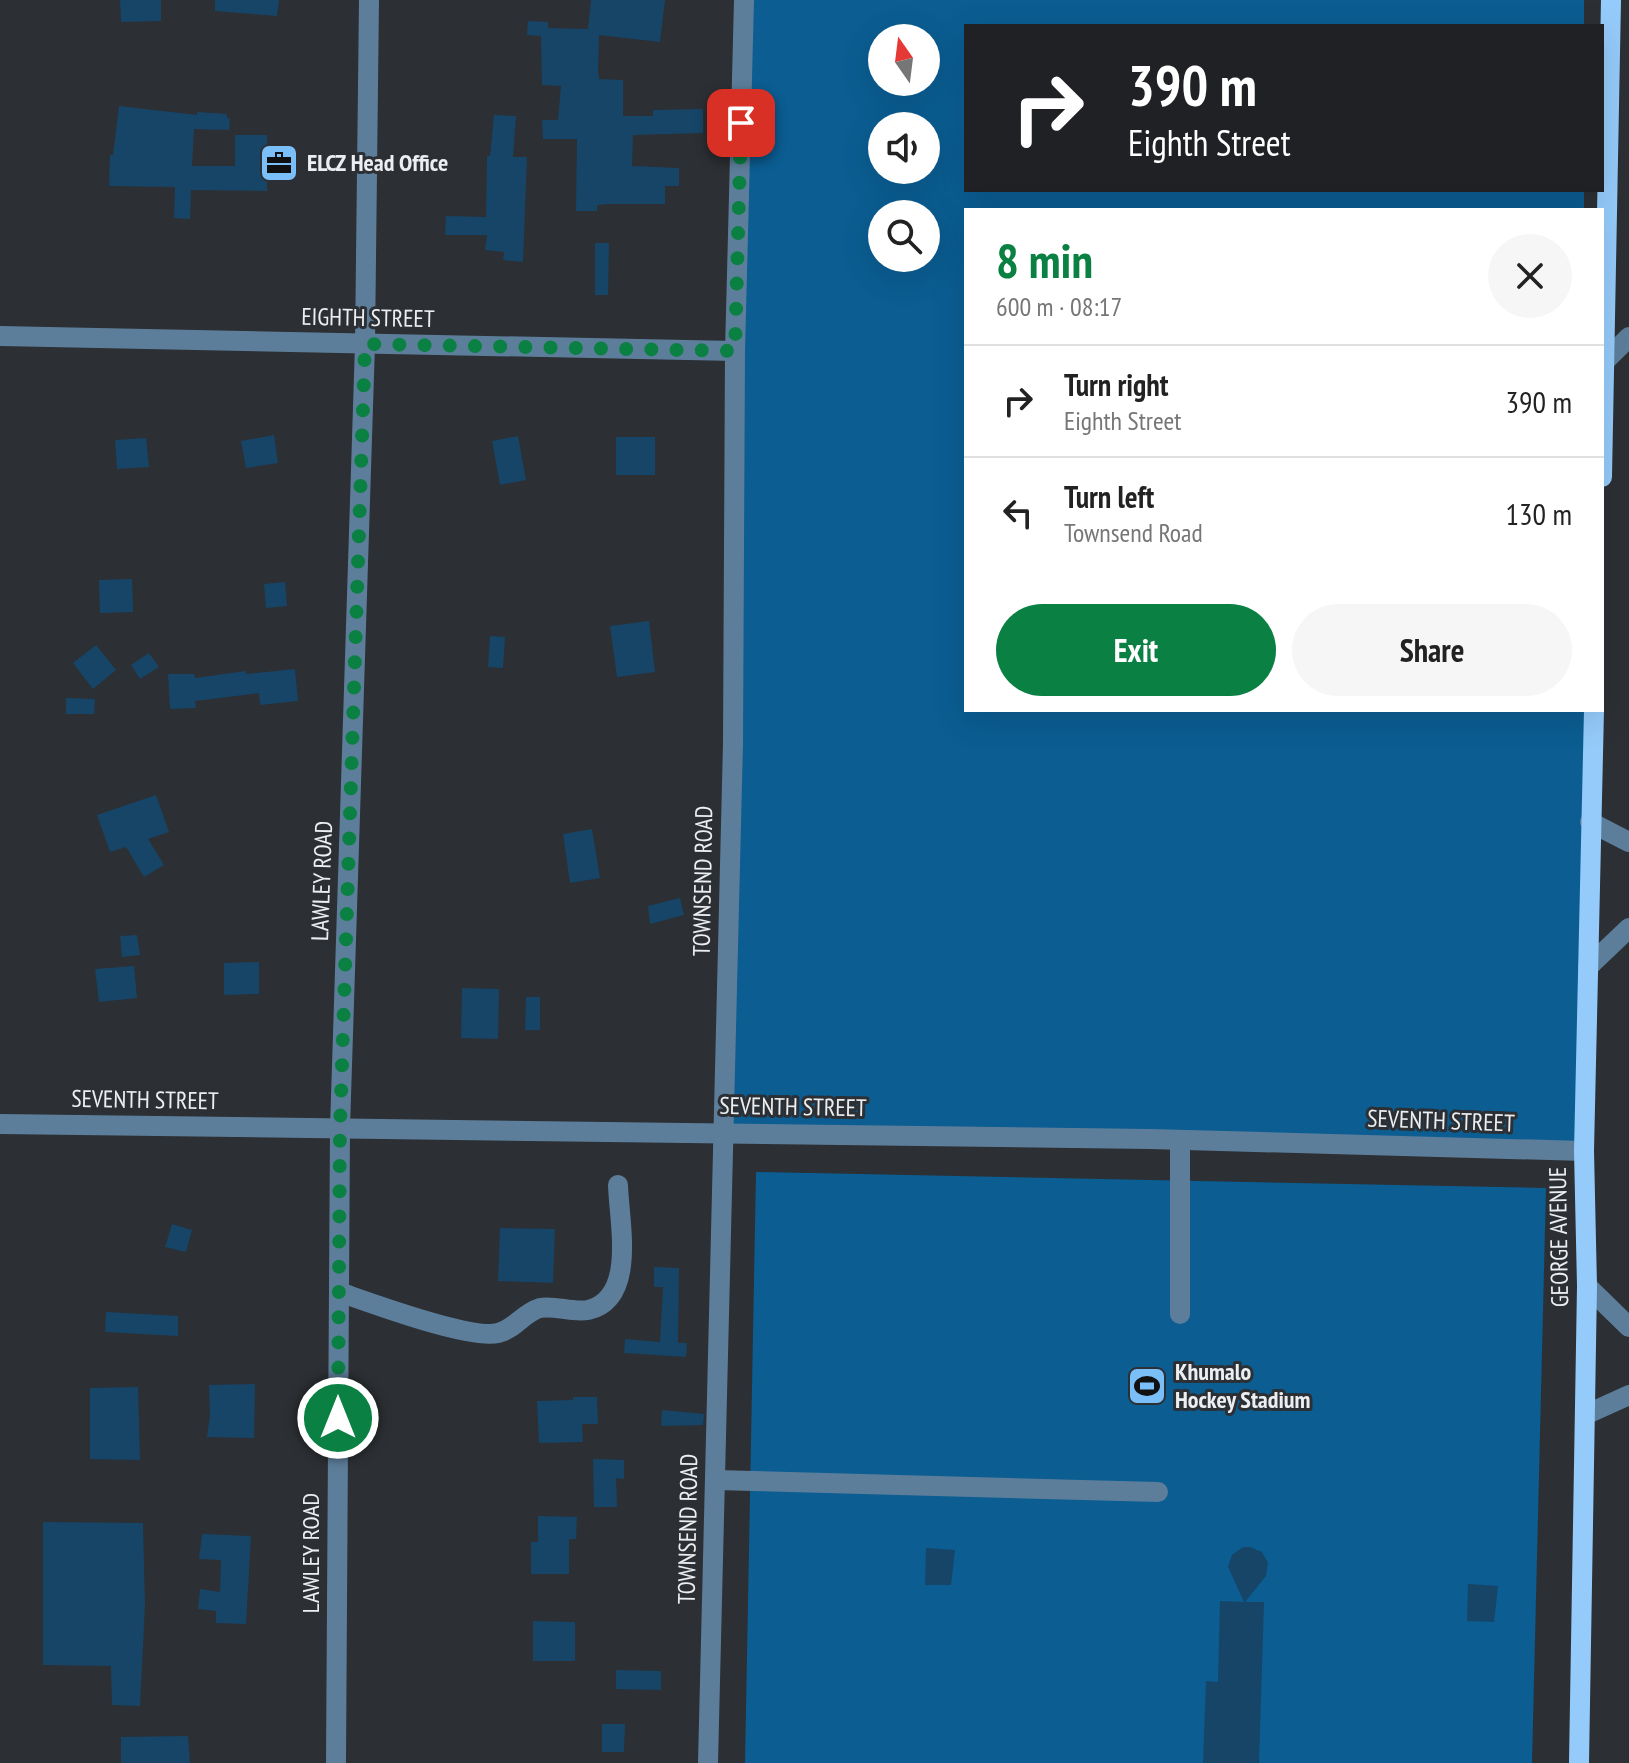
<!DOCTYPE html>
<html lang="en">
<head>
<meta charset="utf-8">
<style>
  :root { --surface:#fff; --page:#f6f6f6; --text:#222; --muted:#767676; --line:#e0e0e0; --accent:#0b8043 }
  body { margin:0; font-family:"PT Sans Narrow",sans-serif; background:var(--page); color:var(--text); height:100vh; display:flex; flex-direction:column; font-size:30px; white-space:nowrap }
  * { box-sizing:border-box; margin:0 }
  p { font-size:26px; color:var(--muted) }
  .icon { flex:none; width:44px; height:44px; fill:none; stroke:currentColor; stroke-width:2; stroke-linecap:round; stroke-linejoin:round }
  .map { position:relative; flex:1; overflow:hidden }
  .side { position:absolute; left:964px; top:208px; width:640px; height:504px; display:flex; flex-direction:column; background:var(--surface); border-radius:0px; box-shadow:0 8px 32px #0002 }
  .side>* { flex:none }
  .banner { position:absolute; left:964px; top:24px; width:640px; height:168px; border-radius:0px; box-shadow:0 8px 32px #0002; background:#202124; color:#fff; overflow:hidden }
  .needle { width:52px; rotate:346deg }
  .buttons { position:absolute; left:868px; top:24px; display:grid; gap:16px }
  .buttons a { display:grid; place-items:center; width:72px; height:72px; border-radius:50%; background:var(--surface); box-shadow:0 8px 32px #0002; font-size:40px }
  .pin { position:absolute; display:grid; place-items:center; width:68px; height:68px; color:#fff; margin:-34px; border-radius:16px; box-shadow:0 4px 12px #0006 }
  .me { position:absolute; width:88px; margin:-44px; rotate:0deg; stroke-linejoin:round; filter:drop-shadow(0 0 6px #0008) }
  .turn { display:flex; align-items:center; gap:28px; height:168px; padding:0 32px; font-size:36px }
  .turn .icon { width:104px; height:104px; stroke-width:2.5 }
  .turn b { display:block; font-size:56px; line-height:68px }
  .round { display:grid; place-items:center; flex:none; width:84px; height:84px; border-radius:42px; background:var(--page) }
  .headline { display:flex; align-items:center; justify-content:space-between; height:136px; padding:0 32px }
  h1 { font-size:48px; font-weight:800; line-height:60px; color:var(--accent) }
  .button { display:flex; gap:16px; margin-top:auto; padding:16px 32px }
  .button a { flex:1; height:92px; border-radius:48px; background:var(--accent); color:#fff; font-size:32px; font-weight:800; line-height:92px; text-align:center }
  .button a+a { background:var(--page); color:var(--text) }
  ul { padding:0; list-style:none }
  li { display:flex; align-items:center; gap:24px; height:112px; padding:0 32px; border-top:2px solid var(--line) }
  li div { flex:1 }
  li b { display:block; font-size:30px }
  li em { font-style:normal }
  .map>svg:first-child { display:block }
  .green { fill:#0b5d92; fill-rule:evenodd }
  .building { fill:#174567 }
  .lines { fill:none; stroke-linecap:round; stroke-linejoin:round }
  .minor { stroke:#5d7e9a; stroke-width:20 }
  .major { stroke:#95cbfa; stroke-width:20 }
  .route { stroke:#0b8043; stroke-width:14; stroke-dasharray:0 25.2 }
  .labels { text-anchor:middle; stroke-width:6; stroke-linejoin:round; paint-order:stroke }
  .poi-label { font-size:24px; font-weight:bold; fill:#eceff1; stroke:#2c2f33; text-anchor:start }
  .street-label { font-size:24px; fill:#eceff1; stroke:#2c2f33 }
</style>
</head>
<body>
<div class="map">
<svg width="1629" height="1763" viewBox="0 0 1629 1763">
  <rect width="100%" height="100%" fill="#2c2f33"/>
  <g class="green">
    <path d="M748 0H1584V26H966V190H1584V210H966V710H1584V1151L723 1132ZM882 38H926V82H882ZM882 126H926V170H882ZM882 214H926V258H882Z"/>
    <polygon points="756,1172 1546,1188 1532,1763 745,1763"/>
  </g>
  <g class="building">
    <polygon points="120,0 161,0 161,21 121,22"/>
    <polygon points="215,0 279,0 277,16 215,11"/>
    <polygon points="591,0 665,0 660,42 599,35 598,70 599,79 623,80 623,116 653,116 653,110 703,109 703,133 633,135 632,166 679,168 679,186 665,186 665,204 610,204 597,205 597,211 576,211 577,139 543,139 542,120 558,120 561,86 542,85 541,36 527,35 528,21 548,22 548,28 588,29"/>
    <polygon points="119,106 197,115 197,112 227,114 227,118 230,119 229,130 194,129 192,166 235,166 235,135 267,135 267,191 191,190 190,219 174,218 175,187 109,186 110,155 113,155"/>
    <polygon points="494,115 516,116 513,157 527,157 523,262 503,260 504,252 485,250 487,235 445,235 446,216 486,217 487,156 490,156"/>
    <polygon points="595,243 609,243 608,295 595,295"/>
    <polygon points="274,435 278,463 246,468 241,441"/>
    <polygon points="518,436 526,480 500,485 492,441"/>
    <rect x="616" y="437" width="39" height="38"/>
    <polygon points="146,438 149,467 117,469 115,440"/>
    <polygon points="132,579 133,612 100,613 99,580"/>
    <polygon points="285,582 287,606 266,608 264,584"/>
    <polygon points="649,621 655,672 617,677 610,626"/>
    <polygon points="490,636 505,637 503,668 488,667"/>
    <polygon points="96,645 116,670 93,689 73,663"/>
    <polygon points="149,653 159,667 140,679 131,665"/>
    <polygon points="295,669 298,701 260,705 259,693 195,701 196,708 170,709 168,674 194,674 195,678 246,671 246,674"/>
    <polygon points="66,698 95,699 94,714 66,714"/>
    <polygon points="156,795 169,832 148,839 164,865 144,877 126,847 110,852 97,815"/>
    <polygon points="592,829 600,878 570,883 563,834"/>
    <polygon points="680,898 684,915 650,924 648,906"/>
    <polygon points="137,935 140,955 122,957 120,936"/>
    <polygon points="259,962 259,994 224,995 224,963"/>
    <polygon points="134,966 137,998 99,1002 95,969"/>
    <polygon points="462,988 499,989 498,1039 461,1038"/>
    <polygon points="526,997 540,997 540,1030 525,1030"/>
    <polygon points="172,1224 192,1230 186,1252 165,1247"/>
    <polygon points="500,1228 555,1229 553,1283 498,1281"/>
    <polygon points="654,1267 679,1268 678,1343 687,1343 686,1357 624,1353 625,1339 660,1342 663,1287 654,1287"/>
    <polygon points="106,1312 178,1316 178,1336 105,1332"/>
    <polygon points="255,1384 254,1438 207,1437 210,1415 209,1385"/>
    <polygon points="138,1387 140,1460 90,1459 90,1388"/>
    <polygon points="573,1397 597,1397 598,1424 582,1424 583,1442 539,1443 537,1401 573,1400"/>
    <polygon points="662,1410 704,1414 703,1425 661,1426"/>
    <polygon points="593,1459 624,1460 624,1479 616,1478 617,1507 594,1507"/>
    <polygon points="538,1516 577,1517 576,1539 569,1539 569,1574 531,1574 531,1542 538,1542"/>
    <polygon points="43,1522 143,1523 145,1605 140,1706 112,1705 111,1666 43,1665"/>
    <polygon points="202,1534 251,1536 246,1624 216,1623 216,1611 198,1609 200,1589 220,1592 221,1560 199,1559"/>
    <polygon points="1243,1547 1250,1547 1262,1552 1268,1563 1266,1576 1245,1602 1264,1602 1259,1763 1203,1763 1206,1681 1218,1682 1220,1601 1244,1602 1228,1567 1232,1555"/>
    <polygon points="926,1548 955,1550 951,1585 925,1585"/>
    <polygon points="1468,1584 1498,1586 1494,1622 1467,1621"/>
    <polygon points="533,1621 575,1622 575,1661 533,1661"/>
    <polygon points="616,1670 661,1671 661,1690 616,1689"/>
    <polygon points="602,1724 625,1724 624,1752 602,1752"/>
    <polygon points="188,1736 190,1763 121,1763 121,1737"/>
  </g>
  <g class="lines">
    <g class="minor">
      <polyline points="0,336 735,351"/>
      <polyline points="1606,360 1629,337"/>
      <polyline points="1590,822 1629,842"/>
      <polyline points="1588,967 1629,928"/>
      <polyline points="0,1124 1150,1139 1584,1151"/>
      <polyline points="1180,1140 1180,1314"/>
      <polyline points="1587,1286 1629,1327"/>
      <path d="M339 1292C371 1303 470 1340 498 1333 515 1329 523 1313 540 1308 555 1305 572 1313 588 1310 637 1299 619 1222 618 1185"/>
      <polyline points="1585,1415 1629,1395"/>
      <polyline points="715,1480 1158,1492"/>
      <polyline points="336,1763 340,1128 365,344 369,0"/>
      <polyline points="708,1763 733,743 735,351 744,0"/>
    </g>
    <g class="major">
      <polyline points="1602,477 1611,0"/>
      <polyline points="1579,1763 1587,1286 1584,1151 1594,710"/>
    </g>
  </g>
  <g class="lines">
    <polyline class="route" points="338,1418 340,1128 365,344 735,351 741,123"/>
  </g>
  <defs>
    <symbol id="office-square" viewBox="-11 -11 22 22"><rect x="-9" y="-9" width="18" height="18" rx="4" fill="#7abff8" stroke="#2c2f33"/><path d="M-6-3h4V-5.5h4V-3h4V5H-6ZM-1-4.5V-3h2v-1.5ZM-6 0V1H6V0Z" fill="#111"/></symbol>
    <symbol id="stadium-square" viewBox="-11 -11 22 22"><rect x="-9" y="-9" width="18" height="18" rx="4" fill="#7abff8" stroke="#2c2f33"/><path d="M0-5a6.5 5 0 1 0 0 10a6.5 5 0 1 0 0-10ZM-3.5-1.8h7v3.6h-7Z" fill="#111"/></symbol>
  </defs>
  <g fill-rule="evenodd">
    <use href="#office-square" x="257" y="141" width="44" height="44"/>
    <use href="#stadium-square" x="1125" y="1364" width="44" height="44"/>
  </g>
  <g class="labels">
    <g class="poi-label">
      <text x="307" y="171">ELCZ Head Office</text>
      <text x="1175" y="1380">Khumalo<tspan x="1175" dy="28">Hockey Stadium</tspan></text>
    </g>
    <g class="street-label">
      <text transform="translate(368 318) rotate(1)" y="8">EIGHTH STREET</text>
      <text transform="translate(322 881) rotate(-88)" y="8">LAWLEY ROAD</text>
      <text transform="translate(703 881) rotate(-89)" y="8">TOWNSEND ROAD</text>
      <text transform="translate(145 1100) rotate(1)" y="8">SEVENTH STREET</text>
      <text transform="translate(793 1107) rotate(1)" y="8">SEVENTH STREET</text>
      <text transform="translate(1441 1121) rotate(2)" y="8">SEVENTH STREET</text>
      <text transform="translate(1559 1237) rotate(-91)" y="8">GEORGE AVENUE</text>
      <text transform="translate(688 1529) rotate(-89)" y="8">TOWNSEND ROAD</text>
      <text transform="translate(311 1553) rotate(-90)" y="8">LAWLEY ROAD</text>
    </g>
  </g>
</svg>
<div class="buttons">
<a><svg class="needle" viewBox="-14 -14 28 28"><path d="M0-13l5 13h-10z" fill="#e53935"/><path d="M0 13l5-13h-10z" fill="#767676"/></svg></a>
<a><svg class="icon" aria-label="sound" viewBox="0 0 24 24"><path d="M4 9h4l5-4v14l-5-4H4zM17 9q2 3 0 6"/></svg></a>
<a><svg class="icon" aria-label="search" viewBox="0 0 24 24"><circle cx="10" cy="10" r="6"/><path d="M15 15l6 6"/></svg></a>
</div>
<div class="pin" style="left:741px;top:123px;background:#d93025"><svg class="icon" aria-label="arrive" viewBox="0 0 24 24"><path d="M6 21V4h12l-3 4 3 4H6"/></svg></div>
<svg class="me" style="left:338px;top:1418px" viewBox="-20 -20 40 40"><circle r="17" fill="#0b8043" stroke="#fff" stroke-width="3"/><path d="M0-11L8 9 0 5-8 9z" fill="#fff"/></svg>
<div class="banner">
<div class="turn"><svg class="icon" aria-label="right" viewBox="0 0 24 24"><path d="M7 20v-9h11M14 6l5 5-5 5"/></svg><div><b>390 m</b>Eighth Street</div></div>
</div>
<section class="side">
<div class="headline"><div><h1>8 min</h1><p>600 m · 08:17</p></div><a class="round"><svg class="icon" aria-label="close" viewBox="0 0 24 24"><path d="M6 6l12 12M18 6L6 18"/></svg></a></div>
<ul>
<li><svg class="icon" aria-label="right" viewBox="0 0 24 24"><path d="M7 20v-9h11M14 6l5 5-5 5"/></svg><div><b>Turn right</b><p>Eighth Street</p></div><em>390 m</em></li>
<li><svg class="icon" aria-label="left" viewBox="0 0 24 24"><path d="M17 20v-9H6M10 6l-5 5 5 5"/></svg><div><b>Turn left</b><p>Townsend Road</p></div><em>130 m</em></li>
</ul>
<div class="button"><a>Exit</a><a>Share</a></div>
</section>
</div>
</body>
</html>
